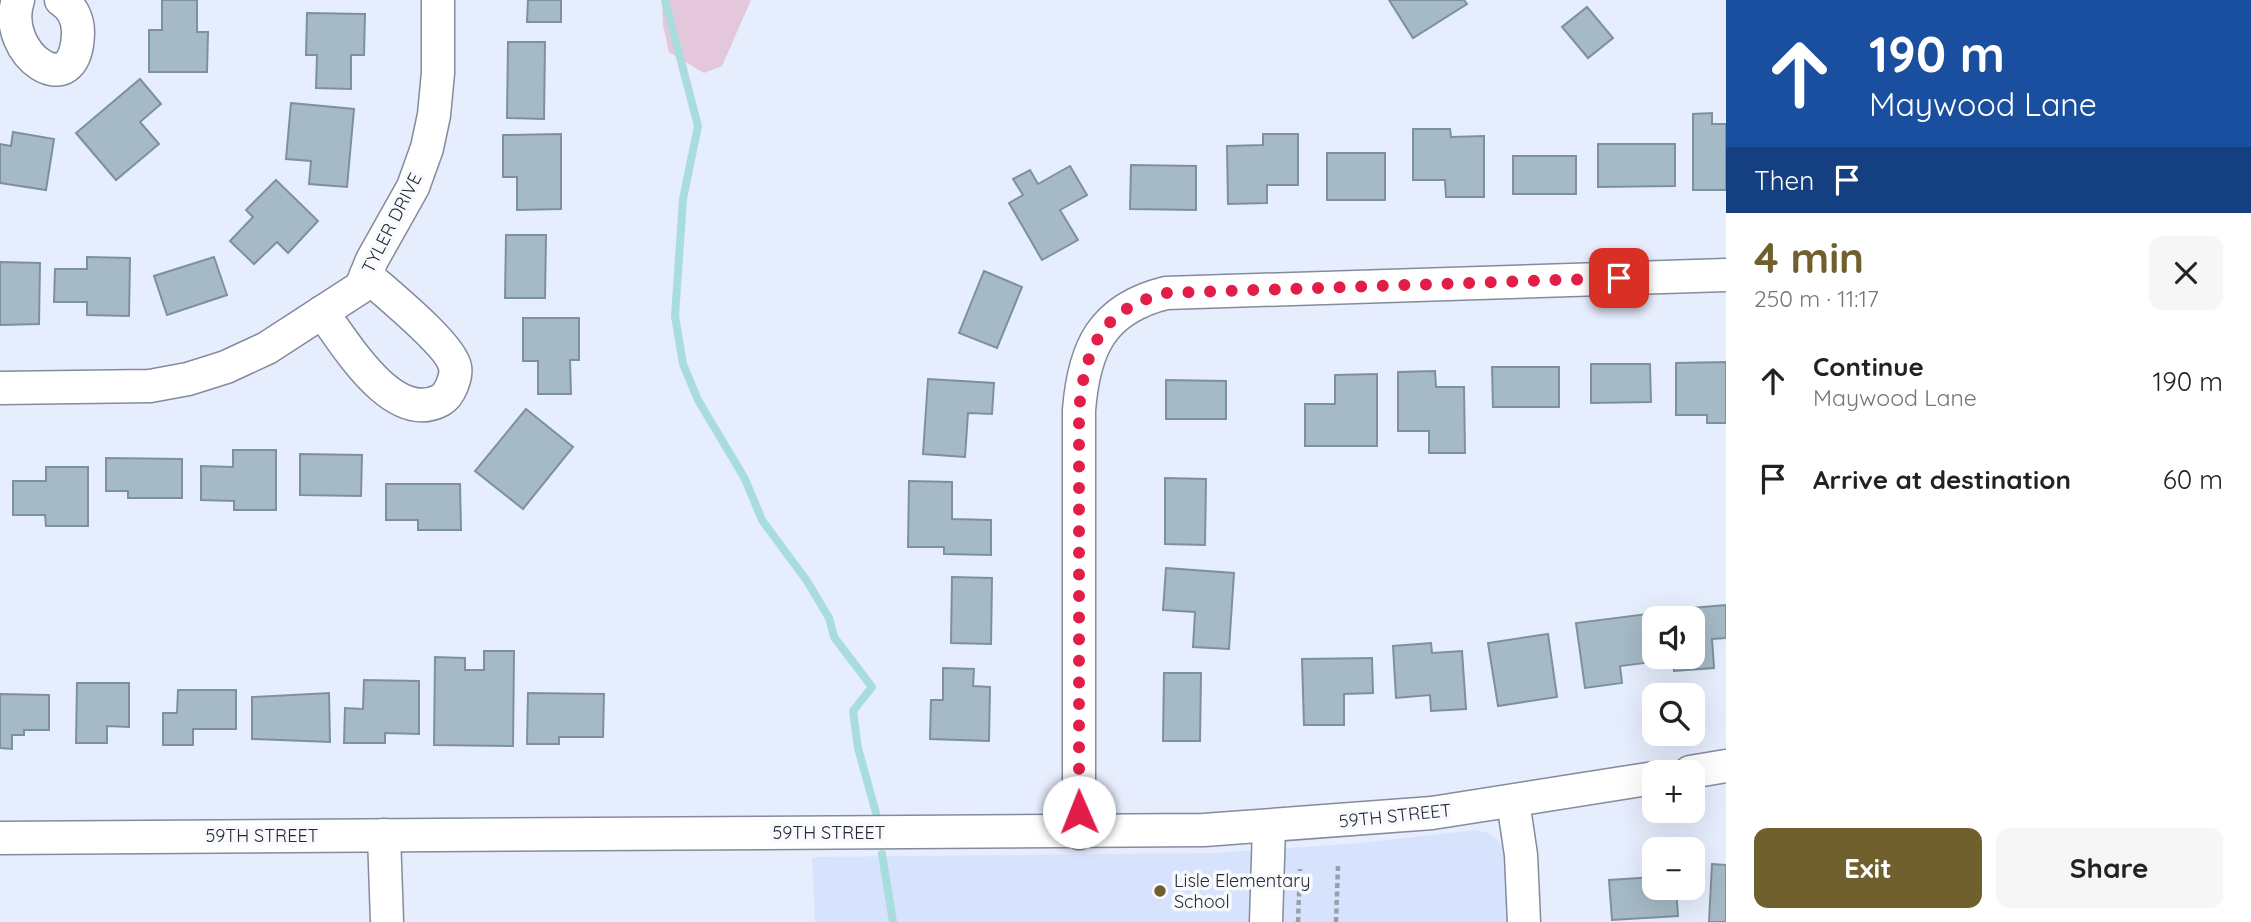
<!DOCTYPE html>
<html lang="en">
<head>
<meta charset="utf-8">
<style>
  :root { --surface:#fff; --page:#f6f6f6; --text:#222; --muted:#767676; --accent:#6f602e }
  body { margin:0; font-family:Quicksand,sans-serif; background:var(--page); color:var(--text); height:100vh; display:flex; flex-direction:column; font-size:26px; white-space:nowrap }
  * { box-sizing:border-box; margin:0 }
  p { font-size:23px; color:var(--muted) }
  .icon { flex:none; width:38px; height:38px; fill:none; stroke:currentColor; stroke-width:2; stroke-linecap:round; stroke-linejoin:round }
  .map { position:relative; flex:1; overflow:hidden }
  .side { display:flex; flex-direction:column; background:var(--surface); width:525px }
  .side>* { flex:none }
  .top-card { background:#1a4fa0; color:#fff; overflow:hidden }
  .controls { position:absolute; left:1642px; top:606px; display:grid; gap:14px }
  .controls a { display:grid; place-items:center; width:63px; height:63px; border-radius:14px; background:var(--surface); box-shadow:0 7px 28px #0002; font-size:35px }
  .pin { position:absolute; display:grid; place-items:center; width:60px; height:60px; color:#fff; margin:-30px; border-radius:14px; box-shadow:0 4px 10px #0006 }
  .me { position:absolute; width:77px; margin:-38px; rotate:359deg; stroke-linejoin:round; filter:drop-shadow(0 0 5px #0008) }
  .turn { display:flex; align-items:center; gap:24px; height:147px; padding:0 28px; font-size:32px }
  .turn .icon { width:91px; height:91px; stroke-width:2.5 }
  .turn b { display:block; font-size:49px; line-height:60px }
  .then { display:flex; align-items:center; height:66px; padding:0 28px; background:#0003; gap:14px; font-size:26px }
  .round { display:grid; place-items:center; flex:none; width:74px; height:74px; border-radius:14px; background:var(--page) }
  .headline { display:flex; align-items:center; justify-content:space-between; height:119px; padding:0 28px }
  h1 { font-size:42px; font-weight:700; line-height:52px; color:var(--accent) }
  .cta { display:flex; gap:14px; margin-top:auto; padding:14px 28px }
  .cta a { flex:1; height:80px; border-radius:14px; background:var(--accent); color:#fff; font-size:28px; font-weight:700; line-height:80px; text-align:center }
  .cta a+a { background:var(--page); color:var(--text) }
  ul { padding:0; list-style:none }
  li { display:flex; align-items:center; gap:21px; height:98px; padding:0 28px }
  li div { flex:1 }
  li b { display:block; font-size:26px }
  li em { font-style:normal }
  main { display:flex; flex:1; min-height:0 }
  .map>svg:first-child { display:block }
  .built { fill:#d7e2fd }
  .green { fill:#e5c7dc }
  .lines { fill:none; stroke-linecap:round; stroke-linejoin:round }
  .stream { stroke:#a9dcdd; stroke-width:8 }
  .building { fill:#a5bac6; stroke:#7d919c; stroke-width:2 }
  .minor-casing { stroke:#848b9d; stroke-width:35 }
  .path { stroke:#999fab; stroke-width:4.5; stroke-dasharray:5 3.5; stroke-linecap:butt }
  .minor { stroke:#fff; stroke-width:32 }
  .route { stroke:#e11d48; stroke-width:12; stroke-dasharray:0 21.6 }
  .poi-dot { fill:#6f602e; stroke:#f8fafe; stroke-width:2.5 }
  .labels { text-anchor:middle; stroke-width:7; stroke-linejoin:round; paint-order:stroke }
  .street-label { font-size:18px; fill:#272a32; stroke:#f8fafe }
  .poi-label { font-size:18px; fill:#272a32; stroke:#f8fafe; text-anchor:start }
</style>
</head>
<body>
<main>
<div class="map">
<svg width="1726" height="922" viewBox="0 0 1726 922">
  <rect width="100%" height="100%" fill="#e6edfd"/>
  <polygon class="built" points="1477,830 1491,834 1502,845 1506,859 1508,922 815,922 812,857 1214,853 1361,843"/>
  <polygon class="green" points="662,0 751,0 722,66 704,73 669,52 663,25"/>
  <g class="lines">
    <g class="stream">
      <polyline points="665,0 698,126 683,199 675,316 683,364 698,400 745,479 762,520 807,581 829,618 834,637 872,687 853,711 858,748 876,813"/>
      <polyline points="882,854 893,922"/>
    </g>
  </g>
  <g class="building">
    <polygon points="162,0 197,0 197,32 208,32 207,72 149,72 149,30 162,30"/>
    <polygon points="528,0 561,0 561,22 527,22"/>
    <polygon points="1389,0 1464,0 1467,4 1413,38"/>
    <polygon points="1587,7 1613,38 1588,58 1562,27"/>
    <polygon points="307,13 365,14 364,55 351,55 351,89 316,88 317,55 306,55"/>
    <polygon points="508,42 545,42 544,119 507,118"/>
    <polygon points="140,79 161,104 140,122 159,144 116,180 76,133"/>
    <polygon points="291,103 354,109 347,187 309,184 311,161 286,159"/>
    <polygon points="1712,113 1712,124 1726,124 1726,190 1693,190 1693,114"/>
    <polygon points="1413,129 1450,129 1451,137 1484,136 1484,197 1446,197 1445,180 1413,180"/>
    <polygon points="13,132 54,139 46,190 0,183 0,144 11,146"/>
    <polygon points="561,134 561,209 517,210 517,177 503,177 503,135"/>
    <polygon points="1263,134 1298,134 1298,185 1267,185 1267,203 1228,204 1227,146 1263,145"/>
    <polygon points="1598,144 1675,144 1675,186 1598,187"/>
    <rect x="1327" y="153" width="58" height="47"/>
    <rect x="1513" y="156" width="63" height="38"/>
    <polygon points="1131,165 1196,166 1196,210 1130,209"/>
    <polygon points="1070,166 1087,195 1060,210 1078,240 1042,260 1009,203 1023,195 1013,179 1030,170 1038,184"/>
    <polygon points="276,180 318,221 288,253 277,242 254,264 230,241 253,217 246,210"/>
    <polygon points="506,235 546,235 545,298 505,298"/>
    <polygon points="87,257 130,258 129,316 87,315 87,302 54,302 55,269 87,269"/>
    <polygon points="214,257 227,295 167,315 154,276"/>
    <polygon points="0,262 40,263 39,324 0,325"/>
    <polygon points="984,271 1022,287 997,348 959,333"/>
    <polygon points="523,318 579,318 579,360 570,360 571,394 538,394 538,361 523,361"/>
    <polygon points="1726,362 1726,423 1707,423 1707,415 1676,415 1676,363"/>
    <polygon points="1591,364 1650,364 1651,402 1591,403"/>
    <polygon points="1492,367 1559,367 1559,407 1493,407"/>
    <polygon points="1435,371 1436,387 1464,387 1465,453 1429,453 1429,431 1398,431 1398,372"/>
    <polygon points="1377,374 1377,446 1305,446 1305,404 1335,404 1335,375"/>
    <polygon points="928,379 994,383 992,414 968,413 965,457 923,454"/>
    <polygon points="1166,380 1226,381 1226,419 1166,419"/>
    <polygon points="526,409 573,447 523,509 475,471"/>
    <polygon points="233,450 276,450 276,510 234,510 234,501 201,500 201,466 233,467"/>
    <polygon points="300,454 362,455 361,496 300,495"/>
    <polygon points="106,458 182,459 182,498 128,498 128,491 106,491"/>
    <polygon points="46,467 88,467 88,526 46,526 45,515 13,515 13,481 46,481"/>
    <polygon points="1165,478 1206,479 1205,545 1165,544"/>
    <polygon points="909,481 952,482 952,519 991,520 991,555 944,554 944,547 908,547"/>
    <polygon points="386,484 460,484 461,530 418,530 418,520 386,520"/>
    <polygon points="1166,568 1234,573 1229,649 1193,647 1195,612 1163,610"/>
    <polygon points="952,577 992,578 991,644 951,643"/>
    <polygon points="1726,605 1726,638 1712,639 1714,668 1674,671 1673,656 1692,656 1692,618 1669,618 1669,610"/>
    <polygon points="1647,614 1653,662 1620,666 1622,683 1585,688 1576,623"/>
    <polygon points="1548,634 1557,697 1498,706 1488,643"/>
    <polygon points="1431,643 1432,653 1462,651 1466,709 1431,711 1430,695 1396,698 1393,646"/>
    <polygon points="484,651 514,651 513,746 434,745 435,657 465,658 465,670 484,670"/>
    <polygon points="1372,658 1373,693 1344,694 1344,725 1304,725 1302,659"/>
    <polygon points="943,668 974,669 973,686 990,687 989,741 930,739 931,700 943,700"/>
    <polygon points="1164,673 1201,673 1200,741 1163,741"/>
    <polygon points="364,680 419,681 419,734 385,733 385,743 344,743 345,708 363,709"/>
    <polygon points="77,683 129,683 129,727 107,726 107,743 76,743"/>
    <polygon points="178,690 236,690 236,729 193,729 193,745 163,745 163,713 177,713"/>
    <polygon points="329,693 330,742 252,739 252,697"/>
    <polygon points="528,693 604,694 603,737 559,737 559,744 527,744"/>
    <polygon points="0,694 49,695 49,730 24,730 24,735 12,735 12,749 0,748"/>
    <polygon points="1712,864 1726,865 1726,922 1709,922"/>
    <polygon points="1654,877 1654,887 1676,887 1678,916 1612,920 1609,880"/>
  </g>
  <g class="lines">
    <defs>
      <g id="minor">
        <path d="M18 0C0 54 77 108 78 32 78 19 72 7 61 0"/>
        <path d="M322 312C346 344 393 426 441 400 450 395 457 376 455 367 451 345 385 292 366 275"/>
        <polyline points="0,388 150,386 188,379 226,367 267,348 361,287 372,260 413,187 427,148 434,115 438,73 438,0"/>
        <polyline points="1690,772 1726,766"/>
        <polyline points="1513,801 1521,855 1524,922"/>
        <path d="M1079 833V410C1084 349 1101 309 1166 293L1726 275"/>
        <polyline points="384,835 387,922"/>
        <polyline points="0,838 1204,830 1432,813 1654,778"/>
        <polyline points="1266,922 1269,827"/>
      </g>
    </defs>
    <use href="#minor" class="minor-casing"/>
    <g class="path">
      <polyline points="1298,922 1300,869"/>
      <polyline points="1336,922 1338,866"/>
    </g>
    <use href="#minor" class="minor"/>
  </g>
  <g class="lines">
    <path class="route" d="M1079 812V410C1085 349 1101 309 1166 293L1619 278"/>
  </g>
  <circle class="poi-dot" cx="1160" cy="891" r="7"/>
  <g class="labels">
    <g class="street-label">
      <text transform="translate(392 223) rotate(-63)" y="6">TYLER DRIVE</text>
      <text transform="translate(1395 816) rotate(-6)" y="6">59TH STREET</text>
      <text x="829" y="839">59TH STREET</text>
      <text x="262" y="842">59TH STREET</text>
    </g>
    <g class="poi-label">
      <text x="1174" y="887">Lisle Elementary<tspan x="1174" dy="21">School</tspan></text>
    </g>
  </g>
</svg>
<div class="controls">
<a><svg class="icon" aria-label="sound" viewBox="0 0 24 24"><path d="M4 9h4l5-4v14l-5-4H4zM17 9q2 3 0 6"/></svg></a>
<a><svg class="icon" aria-label="search" viewBox="0 0 24 24"><circle cx="10" cy="10" r="6"/><path d="M15 15l6 6"/></svg></a>
<a>+</a>
<a>−</a>
</div>
<div class="pin" style="left:1619px;top:278px;background:#d93025"><svg class="icon" aria-label="arrive" viewBox="0 0 24 24"><path d="M6 21V4h12l-3 4 3 4H6"/></svg></div>
<svg class="me" style="left:1079px;top:812px" viewBox="-20 -20 40 40"><circle r="19" fill="#fff"/><path d="M0-13L10 11 0 6-10 11z" fill="#e11d48"/></svg>
</div>
<section class="side">
<div class="top-card">
<div class="turn"><svg class="icon" aria-label="ahead" viewBox="0 0 24 24"><path d="M12 20V5M6 11l6-6 6 6"/></svg><div><b>190 m</b>Maywood Lane</div></div>
<div class="then">Then<svg class="icon" aria-label="arrive" viewBox="0 0 24 24"><path d="M6 21V4h12l-3 4 3 4H6"/></svg></div>
</div>
<div class="headline"><div><h1>4 min</h1><p>250 m · 11:17</p></div><a class="round"><svg class="icon" aria-label="close" viewBox="0 0 24 24"><path d="M6 6l12 12M18 6L6 18"/></svg></a></div>
<ul>
<li><svg class="icon" aria-label="ahead" viewBox="0 0 24 24"><path d="M12 20V5M6 11l6-6 6 6"/></svg><div><b>Continue</b><p>Maywood Lane</p></div><em>190 m</em></li>
<li><svg class="icon" aria-label="arrive" viewBox="0 0 24 24"><path d="M6 21V4h12l-3 4 3 4H6"/></svg><div><b>Arrive at destination</b></div><em>60 m</em></li>
</ul>
<div class="cta"><a>Exit</a><a>Share</a></div>
</section>
</main>
</body>
</html>
